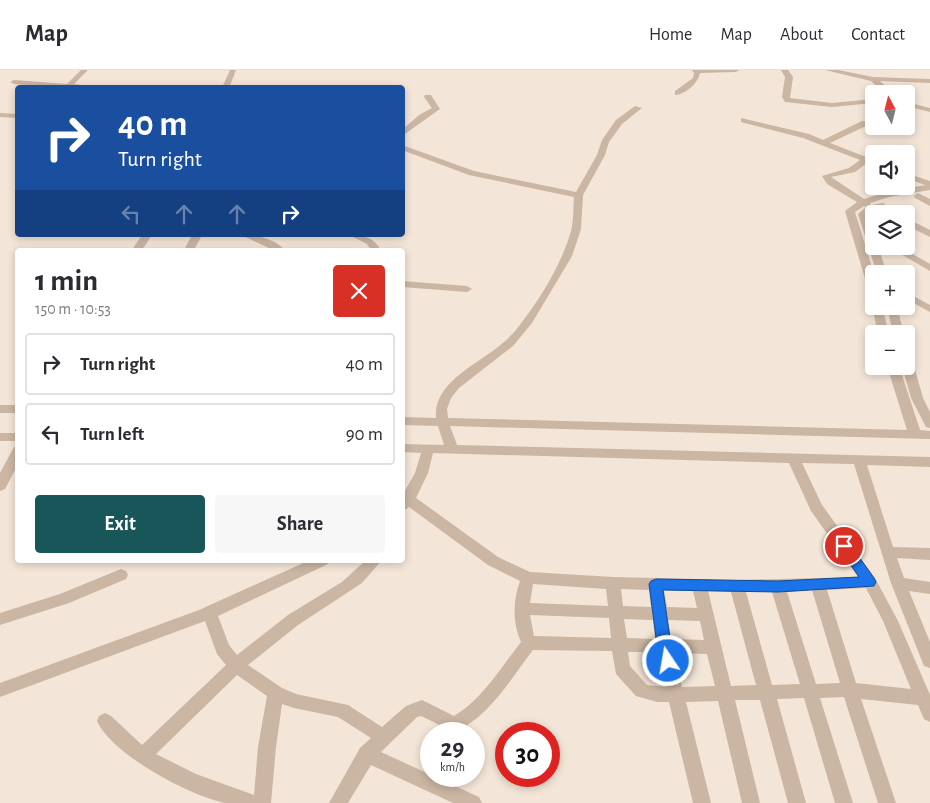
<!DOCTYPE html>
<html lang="en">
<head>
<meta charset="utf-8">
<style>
  :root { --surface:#fff; --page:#f7f7f7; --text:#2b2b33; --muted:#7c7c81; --line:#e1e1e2; --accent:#185659 }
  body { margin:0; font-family:"Alegreya Sans",sans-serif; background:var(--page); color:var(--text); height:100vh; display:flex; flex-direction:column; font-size:19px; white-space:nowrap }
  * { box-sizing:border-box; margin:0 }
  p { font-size:16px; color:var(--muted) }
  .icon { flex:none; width:28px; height:28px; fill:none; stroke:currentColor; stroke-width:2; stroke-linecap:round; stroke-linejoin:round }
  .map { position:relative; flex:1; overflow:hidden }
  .drawer { position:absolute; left:15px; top:178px; width:390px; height:315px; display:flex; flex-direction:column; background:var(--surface); border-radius:5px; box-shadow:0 2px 8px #0003 }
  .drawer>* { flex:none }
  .top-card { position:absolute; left:15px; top:15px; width:390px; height:152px; border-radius:5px; box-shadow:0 2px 8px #0003; background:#1a4fa0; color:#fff; overflow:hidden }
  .needle { width:32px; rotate:353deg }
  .tools { position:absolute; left:865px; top:15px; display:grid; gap:10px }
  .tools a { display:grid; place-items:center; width:50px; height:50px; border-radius:5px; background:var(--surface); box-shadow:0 2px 8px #0003; font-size:25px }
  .speed { position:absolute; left:420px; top:652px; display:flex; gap:10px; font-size:25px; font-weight:700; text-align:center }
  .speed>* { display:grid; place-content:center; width:65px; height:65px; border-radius:50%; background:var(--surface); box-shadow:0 2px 8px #0003; line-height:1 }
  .speed small { font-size:12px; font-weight:400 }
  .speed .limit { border:8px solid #d22; background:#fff; color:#111 }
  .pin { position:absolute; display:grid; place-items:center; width:42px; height:42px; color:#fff; margin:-21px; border:2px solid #fff; border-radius:50%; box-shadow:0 1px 5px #0007 }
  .me { position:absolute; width:55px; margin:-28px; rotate:348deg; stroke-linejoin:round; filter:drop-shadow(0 0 4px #0008) }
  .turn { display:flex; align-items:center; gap:18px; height:105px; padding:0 20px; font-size:22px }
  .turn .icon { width:65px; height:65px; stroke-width:2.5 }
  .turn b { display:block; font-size:35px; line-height:42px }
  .lanes { display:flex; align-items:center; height:48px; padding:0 20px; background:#0003; justify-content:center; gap:25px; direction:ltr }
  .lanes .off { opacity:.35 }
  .round { display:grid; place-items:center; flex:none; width:52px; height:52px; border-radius:5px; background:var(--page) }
  .headline { display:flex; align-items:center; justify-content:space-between; height:85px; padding:0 20px }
  h1 { font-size:30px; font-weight:700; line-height:38px }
  .button { display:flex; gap:10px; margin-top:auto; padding:10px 20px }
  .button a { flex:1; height:58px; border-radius:5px; background:var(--accent); color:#fff; font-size:20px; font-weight:700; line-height:58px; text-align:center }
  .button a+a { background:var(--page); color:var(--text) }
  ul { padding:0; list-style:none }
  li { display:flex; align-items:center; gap:15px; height:62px; margin:0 10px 8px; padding:0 10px; border:2px solid var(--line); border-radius:5px }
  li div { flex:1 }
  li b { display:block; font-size:19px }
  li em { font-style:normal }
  header { display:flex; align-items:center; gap:30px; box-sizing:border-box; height:70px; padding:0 25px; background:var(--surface); border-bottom:1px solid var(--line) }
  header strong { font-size:24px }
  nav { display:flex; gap:28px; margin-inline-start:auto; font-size:18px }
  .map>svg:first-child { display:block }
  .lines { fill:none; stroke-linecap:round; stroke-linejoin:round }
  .minor { fill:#cbb5a3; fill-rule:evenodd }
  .route { fill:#1a73e8; stroke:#114b97 }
</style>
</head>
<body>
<header>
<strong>Map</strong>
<nav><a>Home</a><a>Map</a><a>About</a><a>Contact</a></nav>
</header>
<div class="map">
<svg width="930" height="733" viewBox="0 0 930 733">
  <rect width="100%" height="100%" fill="#f3e5d7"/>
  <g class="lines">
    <g class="minor">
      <polygon points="81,0 88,0 74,14 101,18 61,18 14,14 10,12 14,10 67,14"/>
      <polygon points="230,0 236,0 229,18 222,18"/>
      <path d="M692 0H739L736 2 700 3C699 12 685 25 675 25V21L693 8 694 3Z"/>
      <polygon points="781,0 788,0 793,7 790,28 832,33 874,29 874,33 832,37 785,32 782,27 785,7"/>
      <polygon points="825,0 838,0 873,7 930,9 930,13 880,11 894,24 886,24 871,11"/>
      <polygon points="425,25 431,25 440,39 402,66 402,60 419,45 432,38 424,27"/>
      <polygon points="906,32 930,38 930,42 906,36"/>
      <path d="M635 36 642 38 622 54 609 72 605 85 583 125 581 159 572 186 532 253 513 276 459 318 451 328 447 339 448 348 907 360 887 296H899L920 360 930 361V369L450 356 457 375 930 387V397L867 395 893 477 930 478V490L897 488 904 508 930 512V524L909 521 930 572V598L924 596 922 591 891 513 854 394 802 393 822 435 875 508 898 551 930 625V652L924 649 918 635 861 629 896 733H878L844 627 820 628 853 733H835L804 628 777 629 806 733H788L760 630H735L760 733H742L718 631 686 632 711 733H693L669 632H657L636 626 616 604 612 581 533 580C511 608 489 648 454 662L421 646 417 647 381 682 479 727 482 733H453L371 695 348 733H329L360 678 371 668 338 647 294 638 282 634 276 677 271 733C256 733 239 733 225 733 190 726 111 684 97 651L99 646 105 643 111 646 142 675 226 595 217 584 205 551 0 627V613L199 540 310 490H330L328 494 218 546 229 575 237 585 288 545 342 512 366 490H382L362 513 298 555 248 595 282 618 296 624 348 635 382 657 406 636 422 630 454 646C482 630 502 596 521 572 512 552 513 531 520 511L488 495 409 437 402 442V426L415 403 421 383 402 382V374L444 375 438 356 402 355V347L436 348C433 311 481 293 504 272 511 266 517 259 522 252 542 226 562 193 571 161 574 150 573 138 574 127L469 105 402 80V75L474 101 576 122 597 85 602 70 616 50ZM433 383 789 393 811 441 858 507 737 510 613 507 530 502 498 487 416 428 428 403ZM533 514 606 519 608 536 530 533ZM866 518 883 551 911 619 856 613 827 520ZM621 519 649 520 651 537 623 536ZM664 520 693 521 697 538 667 537ZM812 520 840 613 816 614 787 522ZM708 521 731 522 756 615 731 616ZM746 522H772L800 614 772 615ZM530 545 609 548 611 568 534 566ZM624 549 653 550 655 569 627 568ZM668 550 700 551 704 570 671 569ZM628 582H658L666 617 647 615 630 596ZM674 583 707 584 715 616 682 617ZM237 605 267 626 258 677 254 725 196 704 156 684Z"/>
      <polygon points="0,43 18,44 18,48 0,47"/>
      <polygon points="741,48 809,64 823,70 862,51 868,51 868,55 830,73 874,90 874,95 867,93 855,102 831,107 864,129 888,122 925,115 906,108 906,103 930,111 930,120 889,127 870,133 871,135 884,133 885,136 896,144 885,144 876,139 868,144 874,163 874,176 878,176 887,204 877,204 858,144 866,137 864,136 855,142 874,204 874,225 869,222 845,141 857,132 827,114 822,106 849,98 860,90 803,68 741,52"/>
      <polygon points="918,123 930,129 930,136 915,128 914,126"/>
      <polygon points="906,148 930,160 930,167 906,155"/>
      <polygon points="142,165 152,165 142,180 132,180"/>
      <polygon points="192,165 202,165 194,180 184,180"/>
      <path d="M241 165C257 165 273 168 285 180H273Z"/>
      <path d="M349 165C364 165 373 167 381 180H371L367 174Z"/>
      <polygon points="887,176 899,176 930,194 930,201"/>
      <polygon points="402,211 467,216 472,219 467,222 402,217"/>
      <polygon points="906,222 930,235 930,242 906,229"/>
      <polygon points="874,234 874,236 882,236 889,264 878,264 872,236"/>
      <polygon points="887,236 897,236 904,264 893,264"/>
      <polygon points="906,286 912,289 923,328 930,342 930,358 926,357 911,328 902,296 906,296"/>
      <rect x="0" y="335" width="18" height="8"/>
      <rect x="0" y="363" width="18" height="8"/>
      <polygon points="18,376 18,394 5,419 0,421 0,403 14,377"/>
      <polygon points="121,499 126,501 128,505 126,509 69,533 0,555 0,543 60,524"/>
    </g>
  </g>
  <polygon class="route" points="844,471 849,473 874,508 876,512 874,516 778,522 663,520 671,575 675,591 673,596 668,598 663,596 657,575 649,514 651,511 656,509 778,511 859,507 838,476 840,473"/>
</svg>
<div class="tools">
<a><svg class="needle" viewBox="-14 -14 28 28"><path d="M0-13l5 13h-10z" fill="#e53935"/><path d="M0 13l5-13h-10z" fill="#7c7c81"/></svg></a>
<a><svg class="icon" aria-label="sound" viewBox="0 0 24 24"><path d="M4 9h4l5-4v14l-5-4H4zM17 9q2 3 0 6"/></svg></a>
<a><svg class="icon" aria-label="layers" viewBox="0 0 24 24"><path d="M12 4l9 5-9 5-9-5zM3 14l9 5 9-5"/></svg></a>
<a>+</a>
<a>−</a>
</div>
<div class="speed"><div>29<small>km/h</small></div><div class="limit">30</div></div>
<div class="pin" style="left:844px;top:476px;background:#d93025"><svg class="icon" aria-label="arrive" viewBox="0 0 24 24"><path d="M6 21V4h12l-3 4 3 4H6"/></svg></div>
<svg class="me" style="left:668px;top:591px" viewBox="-20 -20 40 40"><circle r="17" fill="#1a73e8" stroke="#fff" stroke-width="3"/><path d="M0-11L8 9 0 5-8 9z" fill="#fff"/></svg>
<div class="top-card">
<div class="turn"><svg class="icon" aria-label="right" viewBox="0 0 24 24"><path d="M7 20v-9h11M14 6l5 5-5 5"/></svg><div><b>40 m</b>Turn right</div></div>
<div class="lanes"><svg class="icon off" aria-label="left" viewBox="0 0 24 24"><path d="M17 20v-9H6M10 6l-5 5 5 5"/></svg><svg class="icon off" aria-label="ahead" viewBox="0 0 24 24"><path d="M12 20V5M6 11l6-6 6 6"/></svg><svg class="icon off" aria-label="ahead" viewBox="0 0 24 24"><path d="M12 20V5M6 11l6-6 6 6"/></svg><svg class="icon" aria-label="right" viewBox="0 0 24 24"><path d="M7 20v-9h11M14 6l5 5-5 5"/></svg></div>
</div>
<section class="drawer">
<div class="headline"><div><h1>1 min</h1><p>150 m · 10:53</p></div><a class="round" style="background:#d93025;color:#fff"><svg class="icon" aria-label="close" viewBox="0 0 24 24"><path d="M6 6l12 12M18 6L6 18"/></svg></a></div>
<ul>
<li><svg class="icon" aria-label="right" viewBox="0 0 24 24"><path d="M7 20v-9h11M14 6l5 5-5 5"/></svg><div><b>Turn right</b></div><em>40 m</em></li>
<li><svg class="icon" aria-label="left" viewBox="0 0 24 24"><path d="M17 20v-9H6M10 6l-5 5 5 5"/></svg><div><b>Turn left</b></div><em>90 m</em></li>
</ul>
<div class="button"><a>Exit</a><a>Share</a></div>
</section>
</div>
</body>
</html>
